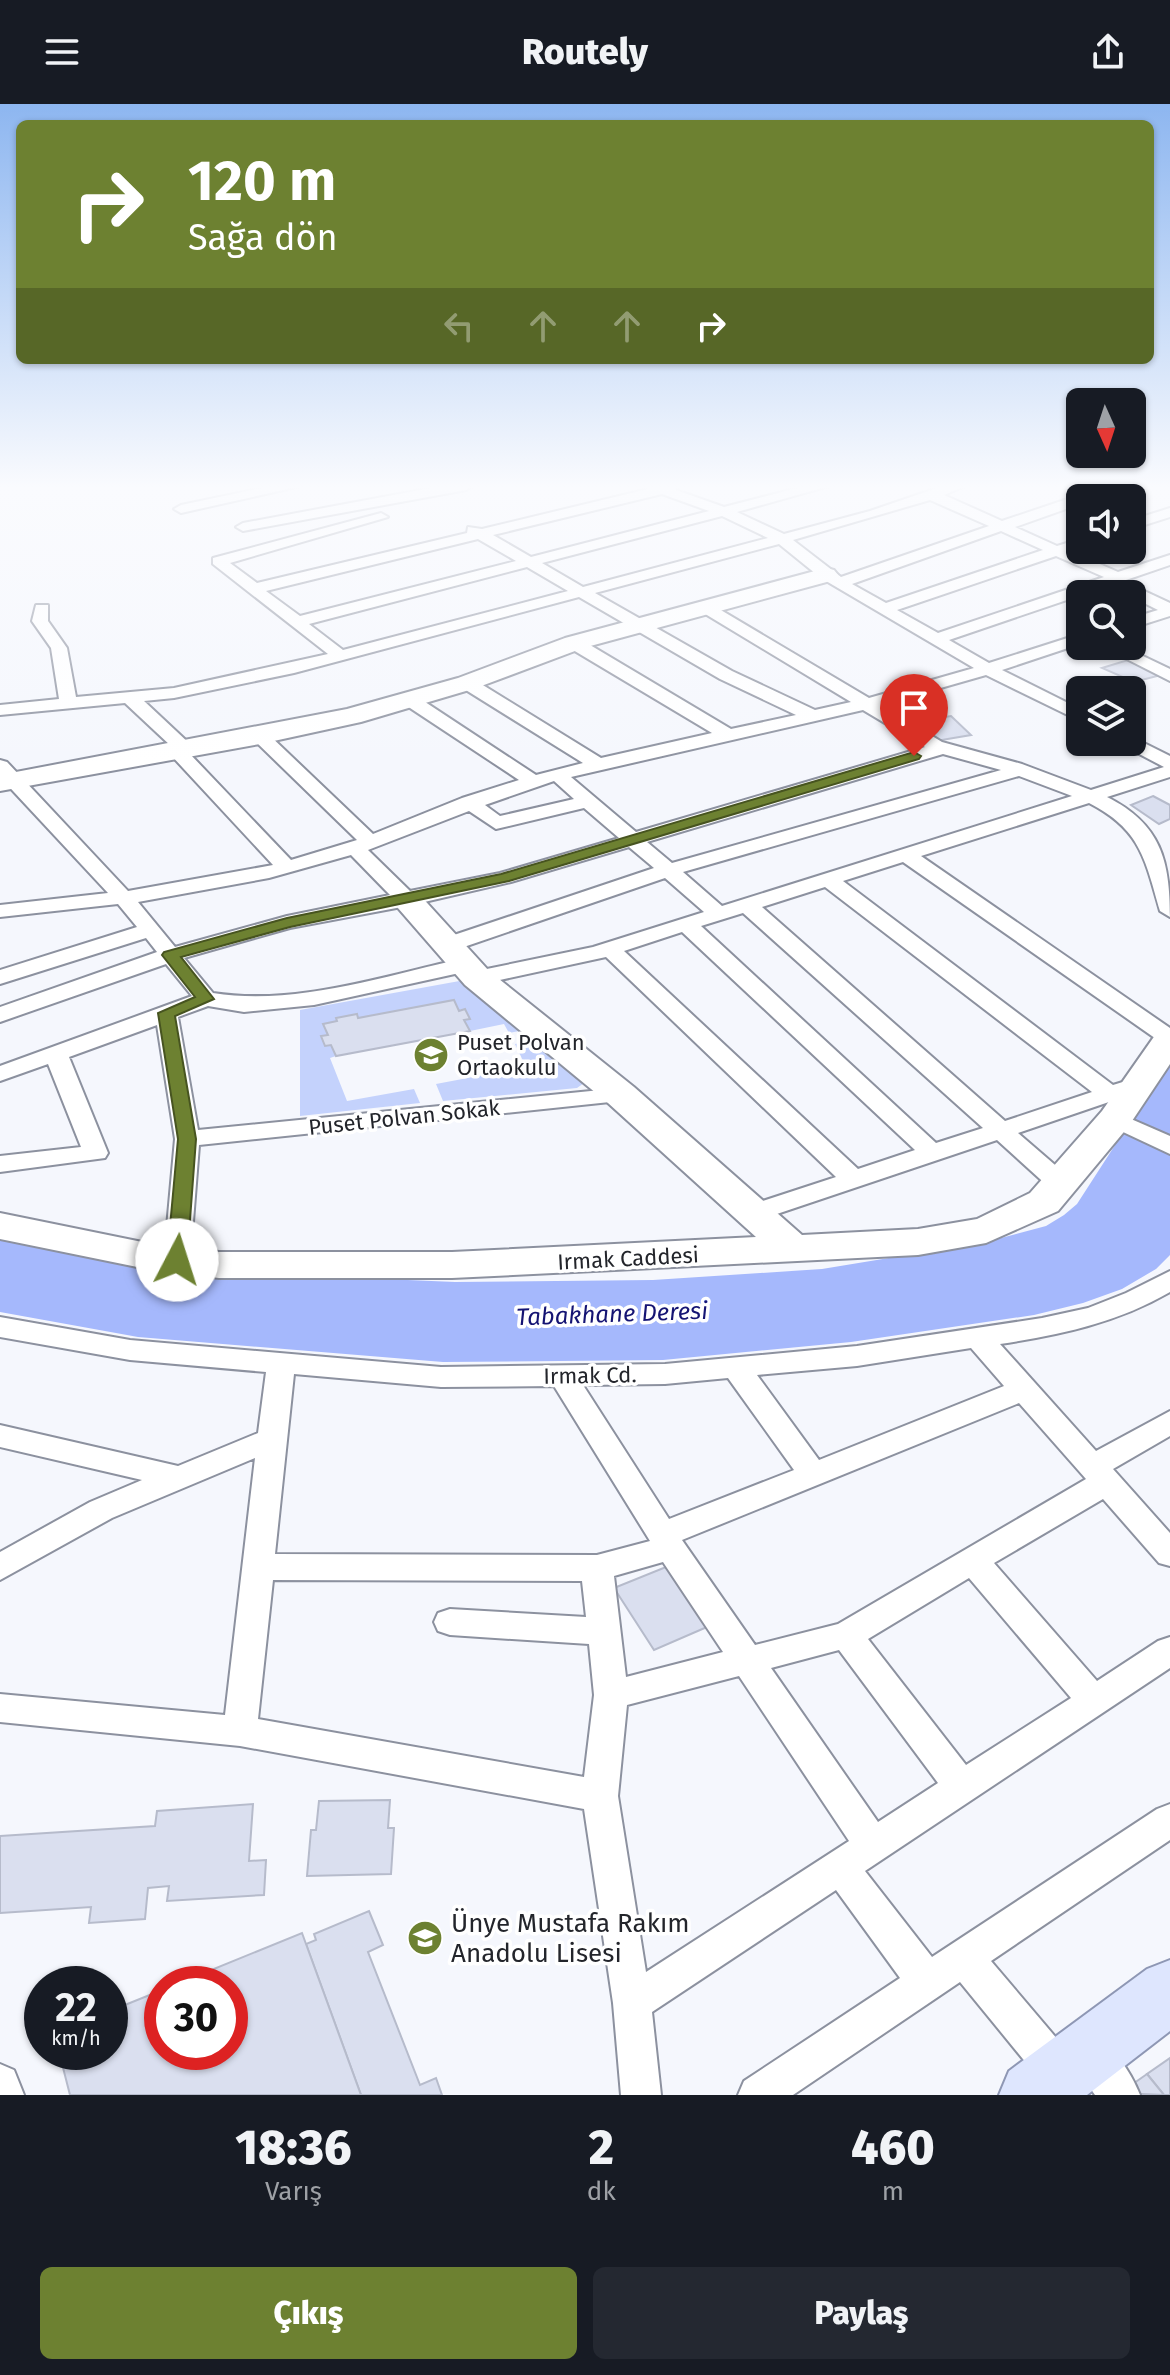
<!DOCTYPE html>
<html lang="tr">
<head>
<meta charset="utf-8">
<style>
  :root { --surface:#171b24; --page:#242831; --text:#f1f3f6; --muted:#9ea1a6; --accent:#6d8131 }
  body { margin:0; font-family:"Fira Sans",sans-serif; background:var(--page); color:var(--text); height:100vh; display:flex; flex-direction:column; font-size:30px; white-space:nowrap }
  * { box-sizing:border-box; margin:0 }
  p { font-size:26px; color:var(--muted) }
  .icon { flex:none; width:44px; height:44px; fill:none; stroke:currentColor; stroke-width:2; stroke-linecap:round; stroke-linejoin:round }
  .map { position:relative; height:1991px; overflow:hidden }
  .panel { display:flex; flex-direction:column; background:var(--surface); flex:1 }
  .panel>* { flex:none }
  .top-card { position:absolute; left:16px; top:16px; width:1138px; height:244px; border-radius:12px; box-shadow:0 2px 6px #0004; background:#6d8131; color:#fff; overflow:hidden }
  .needle { width:52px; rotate:177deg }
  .tools { position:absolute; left:1066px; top:284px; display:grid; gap:16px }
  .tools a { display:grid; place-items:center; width:80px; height:80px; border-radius:12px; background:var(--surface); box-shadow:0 2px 6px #0004; font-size:40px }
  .speed { position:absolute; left:24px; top:1862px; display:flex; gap:16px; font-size:40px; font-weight:700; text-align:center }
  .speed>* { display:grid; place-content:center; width:104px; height:104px; border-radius:50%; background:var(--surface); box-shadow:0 2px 6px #0004; line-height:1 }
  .speed small { font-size:20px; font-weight:400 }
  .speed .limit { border:12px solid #d22; background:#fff; color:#111 }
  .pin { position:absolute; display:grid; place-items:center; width:68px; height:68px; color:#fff; margin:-82px -34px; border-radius:50% 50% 50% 0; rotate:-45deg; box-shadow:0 0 8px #0007 }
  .pin .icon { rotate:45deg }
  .me { position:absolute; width:88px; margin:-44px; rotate:5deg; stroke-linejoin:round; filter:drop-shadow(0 0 6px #0008) }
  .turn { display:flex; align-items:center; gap:28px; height:168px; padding:0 40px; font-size:36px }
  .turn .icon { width:104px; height:104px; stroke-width:2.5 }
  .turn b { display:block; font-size:56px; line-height:68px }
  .lanes { display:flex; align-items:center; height:76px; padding:0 40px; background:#0003; justify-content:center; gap:40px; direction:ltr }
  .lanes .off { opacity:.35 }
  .eta { display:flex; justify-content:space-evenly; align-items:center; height:136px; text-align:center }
  .eta b { font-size:48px; font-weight:800; line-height:56px }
  .button { display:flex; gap:16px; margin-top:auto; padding:16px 40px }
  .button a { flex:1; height:92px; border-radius:12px; background:var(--accent); color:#fff; font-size:32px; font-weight:800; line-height:92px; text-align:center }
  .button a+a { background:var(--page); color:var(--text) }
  header { display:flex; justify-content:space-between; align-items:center; height:104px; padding:0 40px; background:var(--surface); font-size:36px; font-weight:800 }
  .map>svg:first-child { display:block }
  .green { fill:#c4d2fc }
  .water { fill:#a5b8fc }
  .building { fill:#dadfef; stroke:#b6bbcb; stroke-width:2 }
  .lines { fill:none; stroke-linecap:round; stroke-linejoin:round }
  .street-casing { stroke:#8c919f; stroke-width:4 }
  .secondary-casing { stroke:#8c919f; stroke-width:4 }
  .primary-casing { stroke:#8e97b4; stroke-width:4 }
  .street { fill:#fff; fill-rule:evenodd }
  .secondary { fill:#fff; fill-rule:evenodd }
  .primary { fill:#dee6fe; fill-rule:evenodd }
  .route { fill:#6d8131; stroke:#475420; stroke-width:2 }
  .labels { text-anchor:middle; stroke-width:7; stroke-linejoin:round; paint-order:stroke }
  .poi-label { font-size:22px; fill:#23252b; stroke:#fff; text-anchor:start }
  .street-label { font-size:22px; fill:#23252b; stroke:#fff }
  .water-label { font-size:24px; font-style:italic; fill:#151473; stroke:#fff }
  .near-poi-label { font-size:26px; fill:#23252b; stroke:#fff; text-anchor:start }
</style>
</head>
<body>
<header><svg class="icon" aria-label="menu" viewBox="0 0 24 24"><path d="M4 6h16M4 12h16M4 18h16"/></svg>Routely<svg class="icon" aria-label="share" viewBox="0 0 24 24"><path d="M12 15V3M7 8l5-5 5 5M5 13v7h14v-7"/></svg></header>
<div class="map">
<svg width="1170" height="1991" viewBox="0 0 1170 1991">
  <rect width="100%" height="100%" fill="#f5f7fd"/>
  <g class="green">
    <polygon points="465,876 529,925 509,929 504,920 470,927 464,916 470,914 465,906 459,907 454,896 358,914 356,910 336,914 337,917 324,920 328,931 322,932 331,941 336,952 330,954 347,997 414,985 420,999 300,1012 300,906"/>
    <polygon points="541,935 587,977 577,984 443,997 436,980 526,963 515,940"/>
  </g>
  <polygon class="water" points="1170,956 1170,1151 1156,1165 1122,1185 1083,1199 1034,1211 851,1238 663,1256 443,1258 138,1233 0,1208 0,1135 172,1166 455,1178 653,1176 822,1165 986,1138 1046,1122 1064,1111 1077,1100"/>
  <g class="building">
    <polygon points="1128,556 1161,571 1134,578 1102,564"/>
    <polygon points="951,612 971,631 936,637 916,618"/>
    <polygon points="1153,692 1170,701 1170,715 1159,720 1131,701"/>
    <polygon points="454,896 459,907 465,905 470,915 464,916 470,927 336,952 331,941 325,942 321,932 328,931 323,920 337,917 336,914 357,910 358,914"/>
    <polygon points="666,1463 707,1523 654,1546 614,1484"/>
    <polygon points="390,1696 388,1724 394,1724 391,1770 307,1772 311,1726 316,1726 319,1697"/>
    <polygon points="253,1700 249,1757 266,1756 264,1791 167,1797 169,1782 148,1784 145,1815 89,1819 91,1803 0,1809 0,1732 155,1722 157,1707"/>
    <polygon points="369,1807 383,1841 368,1848 420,1981 436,1974 442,1991 361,1991 306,1840 316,1836 314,1830"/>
    <polygon points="302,1829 361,1991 70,1991 59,1948 110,1948 110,1907 162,1886 162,1948 230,1948 230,1880 177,1880"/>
    <polygon points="1170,1954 1170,1991 1164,1991 1147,1970"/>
    <polygon points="1147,1970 1164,1991 1120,1989"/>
  </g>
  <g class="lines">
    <defs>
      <g id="street">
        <polygon points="272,382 301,382 181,409 174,405 181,401"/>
        <polygon points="442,382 473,382 466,386 243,427 236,423 243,419"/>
        <path d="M646 382H676V386L724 403 805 382H829L737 408 784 430 870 407 943 382H965L944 391 1002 417 1106 382H1128L1097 394H1080V400L1015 423 1057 442 1080 435V444L1070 447 1118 468 1170 451V461L1123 477 1170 499V512L1132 524V514L1158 506 1132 493V490L1108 482 949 536 989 559 1080 530V540L1002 566 1080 605V617L986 571 881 601 942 638 1022 660 1091 686 1164 663 1124 642 1121 638H1132V633L1170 652V673L1107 693C1161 720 1170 757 1170 813L1160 807C1145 754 1140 725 1089 699L921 752 1170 924V941L1162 939 903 758 843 777 1113 981 1139 973 1147 975 1151 980 1147 985 1018 1029 1069 1073 1073 1079 1069 1085H1051L997 1036 762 1115 753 1117 744 1115 740 1109 744 1103 836 1073 606 853 477 881 466 874 477 867 593 843 704 808 665 774 455 846 447 847 436 841 439 836 654 764 629 743 511 778 407 802 290 824 184 854 213 889C296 902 384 872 465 854L473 856 476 861 473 866 314 901 244 908 208 902 178 913 198 1026 621 984 629 986 633 991 629 996 199 1041 190 1156 186 1162 177 1165 168 1162 164 1156 175 1035 157 921 69 953 108 1049 105 1054 0 1068V1052L81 1043 48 960 0 977V962L192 892 166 860 0 918V903L157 848 146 834 0 880V866L137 823 118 800 0 813V801L108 789 0 673V656L7 658 128 787 273 761 170 650 167 646 171 642 125 599 0 611V601L59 595 51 544 32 517 36 501H48V517L67 544 76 593 174 584 328 550 213 460V454L381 409 388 413 230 459 257 479 467 429 468 423 482 425 648 385ZM662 390 709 407 531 453 493 431ZM930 396 989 422 841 473 793 436ZM722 412 768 434 583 483 542 459ZM1001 427 1043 446 886 499 852 480ZM478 435 516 457 300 512 266 487ZM779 440 821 474 974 564 869 594 709 499H697V505L851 598 815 606 732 567 595 489ZM1056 452 1104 473 938 529 897 506ZM527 463 568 487 343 546 309 520ZM579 493 720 575 796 611 731 625 580 535H568L566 539 568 543 712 629 601 654 473 575H461L458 579 461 583 583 659 536 671 416 592H404L401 596 404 600 519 676 462 694 373 730 266 628H254L251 632 254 636 357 736 291 756 189 649 194 645 191 641 144 597 174 594 294 569ZM863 606 925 643 636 728 571 673ZM943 650 1001 666 672 759 647 738ZM1019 672 1072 692 722 802 683 768ZM554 677 574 695 500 712 485 701ZM584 704 619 734 500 769 410 787 368 746 469 707 496 725ZM351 751 390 791 287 812 175 843 138 798 269 774ZM825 783 1092 988 1005 1017 762 803ZM743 809 983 1024 936 1039 701 822ZM682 828 915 1046 858 1065 624 847Z"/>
        <polygon points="1170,404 1170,413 1132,425 1132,416"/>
        <polygon points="1101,542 1122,542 1170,565 1170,577"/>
        <polygon points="1115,1008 1170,1032 1170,1050 1106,1020 1103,1015 1106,1010"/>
        <path d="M1170 1167V1188C1117 1219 1059 1231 1000 1240L1096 1347 1170 1307V1332L1113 1365 1170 1429V1462L1159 1459 1103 1395 994 1459 1097 1577 1158 1537 1170 1533V1564L865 1767 932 1853 1157 1705 1170 1700V1736L991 1857 1069 1949 1075 1935 1089 1929C1112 1939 1131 1968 1140 1991H1095L1079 1968 1073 1982 1059 1988 1045 1982 960 1878 793 1991H738L744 1977 900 1874 836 1786 652 1908 661 1991H621L613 1899 584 1705 240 1642 0 1618V1590L225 1611 255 1354 112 1414 0 1476V1448L90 1398 142 1376 0 1343V1321L178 1362 258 1329 266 1268 130 1256 0 1233V1213L130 1236 441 1263 665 1260 857 1242 1042 1214 1088 1204 1126 1189ZM971 1244 1004 1282 819 1356 757 1271 857 1262ZM294 1270 441 1283 554 1282 650 1437 597 1451 275 1450ZM728 1274 794 1366 669 1415 583 1281 665 1280ZM1019 1299 1086 1375 838 1520 755 1541 682 1436ZM663 1458 723 1548 626 1573 614 1472ZM969 1474 1071 1594 966 1661 868 1535ZM273 1476 582 1477 586 1513 450 1505 438 1509 434 1518 438 1527 450 1531 589 1540 594 1591 584 1673 258 1615ZM839 1546 938 1679 878 1718 771 1564ZM739 1572 849 1737 646 1868 618 1692 627 1601Z"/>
        <polygon points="0,1960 14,1966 24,1991 0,1991"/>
      </g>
      <g id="secondary">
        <polygon points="826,464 834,466 838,471 834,476 583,544 476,584 361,618 260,640 0,687 0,671 347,605 458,574 565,534"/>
        <polygon points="407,787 418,789 489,867 634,983 802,1131 918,1125 977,1115 1030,1089 1102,1007 1158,927 1170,924 1170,960 1128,1023 1058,1107 986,1139 918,1151 452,1174 219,1174 152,1166 0,1135 0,1109 152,1140 219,1148 452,1148 756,1133 608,999 465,881 391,796 396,789"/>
      </g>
      <polygon id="primary" points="1170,1856 1170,1927 1087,1991 999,1991 1009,1967 1147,1865"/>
    </defs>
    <use href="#street" class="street-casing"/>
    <use href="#secondary" class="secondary-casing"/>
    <use href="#primary" class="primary-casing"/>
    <use href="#street" class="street"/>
    <use href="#secondary" class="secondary"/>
    <use href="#primary" class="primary"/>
  </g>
  <linearGradient id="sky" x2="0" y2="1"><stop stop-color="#8db6f0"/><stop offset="0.58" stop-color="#fafbfe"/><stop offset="1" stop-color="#fafbfe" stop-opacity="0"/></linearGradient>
  <rect width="1170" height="661" fill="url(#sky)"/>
  <polygon class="route" points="914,648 921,652 919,655 509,777 290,823 181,853 214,895 175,912 196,1035 187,1156 184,1160 170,1160 167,1156 178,1035 158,909 195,893 162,851 164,848 287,814 501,770"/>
  <defs>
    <symbol id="school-disc" viewBox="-11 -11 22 22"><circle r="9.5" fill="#6d8131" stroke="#fff"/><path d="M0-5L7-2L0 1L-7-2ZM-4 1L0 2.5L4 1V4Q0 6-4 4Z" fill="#fff"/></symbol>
  </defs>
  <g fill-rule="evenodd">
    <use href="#school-disc" x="411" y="931" width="40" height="40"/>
    <use href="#school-disc" x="405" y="1814" width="40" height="40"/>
  </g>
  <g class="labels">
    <g class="poi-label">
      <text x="457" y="946">Puset Polvan<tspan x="457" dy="25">Ortaokulu</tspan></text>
    </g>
    <g class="street-label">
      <text transform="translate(404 1013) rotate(-6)" y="8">Puset Polvan Sokak</text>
      <text transform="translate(628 1154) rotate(-3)" y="8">Irmak Caddesi</text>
      <text transform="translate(590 1271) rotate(-1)" y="8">Irmak Cd.</text>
    </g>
    <g class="water-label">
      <text transform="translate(612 1210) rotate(-2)" y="8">Tabakhane Deresi</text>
    </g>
    <g class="near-poi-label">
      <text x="451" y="1828">Ünye Mustafa Rakım<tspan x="451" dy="30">Anadolu Lisesi</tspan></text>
    </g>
  </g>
</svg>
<div class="tools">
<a><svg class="needle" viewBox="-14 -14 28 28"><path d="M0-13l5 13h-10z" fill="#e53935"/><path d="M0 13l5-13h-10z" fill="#9ea1a6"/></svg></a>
<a><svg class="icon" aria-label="sound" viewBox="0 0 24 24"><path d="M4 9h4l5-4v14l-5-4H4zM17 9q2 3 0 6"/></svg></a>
<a><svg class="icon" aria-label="search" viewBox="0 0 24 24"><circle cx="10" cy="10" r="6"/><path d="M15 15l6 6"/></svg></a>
<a><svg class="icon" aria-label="layers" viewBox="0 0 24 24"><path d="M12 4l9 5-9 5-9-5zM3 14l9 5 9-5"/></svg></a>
</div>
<div class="speed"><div>22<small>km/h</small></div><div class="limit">30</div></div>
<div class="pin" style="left:914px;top:652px;background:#d93025"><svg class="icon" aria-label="arrive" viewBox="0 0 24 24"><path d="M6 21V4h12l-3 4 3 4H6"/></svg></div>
<svg class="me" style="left:177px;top:1156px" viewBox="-20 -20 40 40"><circle r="19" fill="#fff"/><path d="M0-13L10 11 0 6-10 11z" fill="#6d8131"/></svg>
<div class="top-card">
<div class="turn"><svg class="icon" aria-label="right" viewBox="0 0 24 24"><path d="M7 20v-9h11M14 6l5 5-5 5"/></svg><div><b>120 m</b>Sağa dön</div></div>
<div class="lanes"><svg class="icon off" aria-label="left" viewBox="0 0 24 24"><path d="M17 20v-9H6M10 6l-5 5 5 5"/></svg><svg class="icon off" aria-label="ahead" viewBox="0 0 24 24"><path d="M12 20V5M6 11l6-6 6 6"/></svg><svg class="icon off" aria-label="ahead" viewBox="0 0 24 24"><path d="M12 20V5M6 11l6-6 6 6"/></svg><svg class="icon" aria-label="right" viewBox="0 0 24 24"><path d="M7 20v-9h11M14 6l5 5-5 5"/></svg></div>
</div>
</div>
<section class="panel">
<div class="eta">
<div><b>18:36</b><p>Varış</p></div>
<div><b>2</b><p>dk</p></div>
<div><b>460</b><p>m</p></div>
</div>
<div class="button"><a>Çıkış</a><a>Paylaş</a></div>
</section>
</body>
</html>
